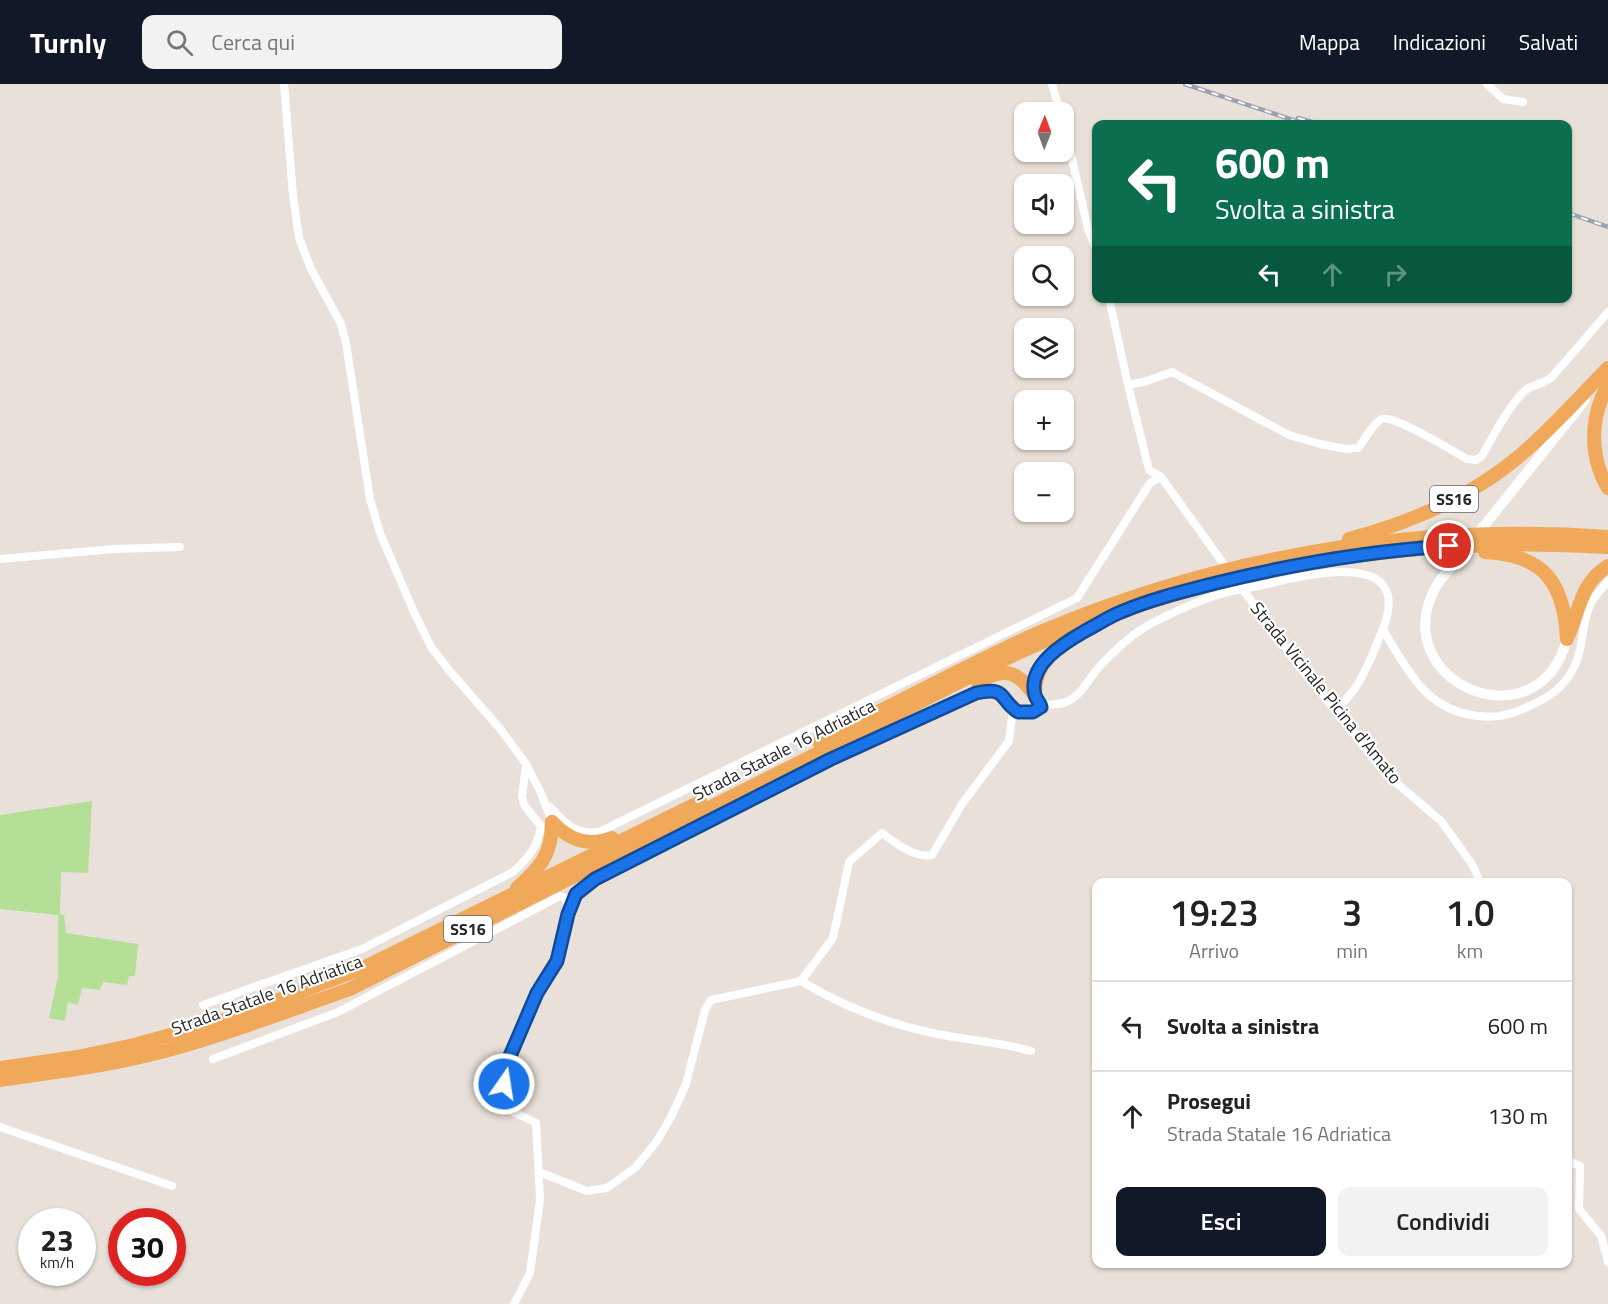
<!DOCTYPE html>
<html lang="it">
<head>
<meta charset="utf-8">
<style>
  :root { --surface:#fff; --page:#f2f2f2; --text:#222; --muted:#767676; --line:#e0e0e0; --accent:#111827 }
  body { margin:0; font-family:"Titillium Web",sans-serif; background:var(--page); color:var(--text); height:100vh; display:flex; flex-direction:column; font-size:22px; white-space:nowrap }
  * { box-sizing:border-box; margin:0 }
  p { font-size:20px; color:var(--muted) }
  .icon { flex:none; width:33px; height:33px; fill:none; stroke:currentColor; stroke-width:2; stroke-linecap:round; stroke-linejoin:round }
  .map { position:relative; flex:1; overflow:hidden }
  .side { position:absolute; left:1092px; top:794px; width:480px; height:390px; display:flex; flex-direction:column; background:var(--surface); border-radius:12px; box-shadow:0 2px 4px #0004 }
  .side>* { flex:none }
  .hud { position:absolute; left:1092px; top:36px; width:480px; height:183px; border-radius:12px; box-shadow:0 2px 4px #0004; background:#0b6e4f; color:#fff; overflow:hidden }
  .needle { width:39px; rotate:1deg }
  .buttons { position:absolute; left:1014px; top:18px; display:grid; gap:12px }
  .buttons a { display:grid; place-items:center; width:60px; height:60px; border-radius:12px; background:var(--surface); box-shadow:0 2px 4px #0004; font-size:30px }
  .speed { position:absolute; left:18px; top:1124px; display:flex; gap:12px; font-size:30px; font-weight:700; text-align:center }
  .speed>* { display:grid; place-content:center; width:78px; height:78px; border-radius:50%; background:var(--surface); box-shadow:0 2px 4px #0004; line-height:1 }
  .speed small { font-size:15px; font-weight:400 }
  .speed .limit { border:9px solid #d22; background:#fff; color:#111 }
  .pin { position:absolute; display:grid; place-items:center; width:51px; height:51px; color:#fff; margin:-26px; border:3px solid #fff; border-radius:50%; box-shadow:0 2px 6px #0007 }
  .me { position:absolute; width:66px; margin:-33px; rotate:13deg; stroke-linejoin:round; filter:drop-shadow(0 0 4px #0008) }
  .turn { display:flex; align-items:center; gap:21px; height:126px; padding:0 24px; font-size:27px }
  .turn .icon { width:78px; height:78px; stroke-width:2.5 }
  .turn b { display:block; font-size:42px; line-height:51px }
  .lanes { display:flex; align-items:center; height:57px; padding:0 24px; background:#0003; justify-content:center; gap:30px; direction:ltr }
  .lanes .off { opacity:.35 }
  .eta { display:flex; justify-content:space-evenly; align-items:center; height:102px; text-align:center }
  .eta b { font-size:36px; font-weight:600; line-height:42px }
  .primary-button { display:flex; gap:12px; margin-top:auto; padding:12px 24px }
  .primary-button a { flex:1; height:69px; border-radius:12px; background:var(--accent); color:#fff; font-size:24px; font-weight:600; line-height:69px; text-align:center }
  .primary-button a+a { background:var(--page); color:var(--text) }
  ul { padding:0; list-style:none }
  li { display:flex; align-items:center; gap:18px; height:90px; padding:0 24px; border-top:2px solid var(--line) }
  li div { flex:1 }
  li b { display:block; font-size:22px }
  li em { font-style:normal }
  header { display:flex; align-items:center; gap:36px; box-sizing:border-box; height:84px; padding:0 30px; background:var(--accent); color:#fff }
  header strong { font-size:28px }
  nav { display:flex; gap:33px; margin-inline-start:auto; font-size:21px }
  .search { width:420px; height:54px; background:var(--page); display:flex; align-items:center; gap:15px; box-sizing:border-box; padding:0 21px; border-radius:12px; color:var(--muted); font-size:22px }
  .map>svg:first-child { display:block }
  .green { fill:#b4df97 }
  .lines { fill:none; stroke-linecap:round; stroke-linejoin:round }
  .minor { stroke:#fff; stroke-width:8 }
  .secondary { stroke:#fff; stroke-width:10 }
  .trunk { stroke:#f0a95a; stroke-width:14 }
  .rail-casing { stroke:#9ca1b1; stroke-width:4.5 }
  .rail { stroke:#fff; stroke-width:2; stroke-dasharray:7; stroke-linecap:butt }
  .route-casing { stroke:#114b97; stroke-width:15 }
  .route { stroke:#1a73e8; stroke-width:10 }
  .labels { text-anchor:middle; stroke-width:4.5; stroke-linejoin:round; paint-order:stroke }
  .shield { fill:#fff; stroke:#686868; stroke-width:1.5 }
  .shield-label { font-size:16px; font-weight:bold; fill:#272727 }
  .street-label { font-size:18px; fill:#272727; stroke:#fff }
</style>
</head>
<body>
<header>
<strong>Turnly</strong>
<div class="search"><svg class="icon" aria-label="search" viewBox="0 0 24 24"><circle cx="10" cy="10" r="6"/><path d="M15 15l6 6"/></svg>Cerca qui</div>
<nav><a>Mappa</a><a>Indicazioni</a><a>Salvati</a></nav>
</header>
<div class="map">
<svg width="1608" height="1220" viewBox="0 0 1608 1220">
  <rect width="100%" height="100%" fill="#e9e1d9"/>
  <polygon class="green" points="92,717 88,789 61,788 60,830 64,831 66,849 138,860 135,892 129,892 127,901 103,898 100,906 82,904 78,921 68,918 65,937 49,934 58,893 58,831 0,825 0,731"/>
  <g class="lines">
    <g class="minor">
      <polyline points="284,0 293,112 299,154 311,185 341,240 346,259 370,415 380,449 414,528 431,563 448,585 502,647 526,680 541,709 552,738"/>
      <polyline points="1052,0 1060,28"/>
      <polyline points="1487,0 1503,15 1523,18"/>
      <polyline points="1064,40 1088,145 1096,165"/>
      <polyline points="1109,214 1128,301 1149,386 1161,393 1228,486"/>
      <path d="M1128 301 1147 297 1172 288 1289 351 1320 360 1346 365 1358 364C1364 357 1373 339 1382 335 1394 331 1453 367 1467 375L1476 376 1482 372C1493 352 1510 319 1527 305 1535 300 1543 300 1552 293L1608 228"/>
      <polyline points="0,475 114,465 180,463"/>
      <polyline points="1241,503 1289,568 1387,691 1441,737 1472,780 1480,798"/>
      <path d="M1383 545C1394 565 1406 585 1421 603 1447 632 1490 641 1525 624 1544 616 1560 607 1571 589 1585 566 1580 541 1591 519 1595 511 1603 504 1608 497"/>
      <path d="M550 723C564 739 576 751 599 748L1077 514 1150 399 1161 393"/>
      <path d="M801 897C841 921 882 938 928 948 963 956 996 957 1031 967"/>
      <path d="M203 921 362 865 513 788C528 774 538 763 541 742L524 721 522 712 526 682"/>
      <polyline points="213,975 338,928 560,812 566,814 568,827"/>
      <polyline points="0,1043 172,1102"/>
      <polyline points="1568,1077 1580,1082 1579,1125 1601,1152 1608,1178"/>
      <path d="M539 1088 587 1107 607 1104 636 1083 657 1057 671 1033 686 1000 705 926 711 916 801 897 833 854 849 778 882 749C897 760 914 774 932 771L962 720 1009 657 1013 625"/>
      <path d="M514 1220 530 1189 540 1116 536 1039 501 1022 507 979 537 909 557 877 568 830 576 810 595 795 831 675 976 609C1008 602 999 616 1018 628 1030 629 1032 626 1043 622 1050 620 1059 621 1066 618 1081 612 1089 594 1100 582 1114 567 1133 549 1152 539 1172 529 1193 519 1214 512 1231 506 1250 504 1267 500 1312 489 1418 464 1381 550 1369 578 1360 606 1335 626"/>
    </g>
    <path class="secondary" d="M1567 555C1538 665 1380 597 1438 499L1585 316"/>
    <g class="trunk">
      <path d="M1608 301C1590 333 1589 372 1608 404"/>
      <path d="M1349 455C1409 439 1469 414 1517 374 1550 347 1578 314 1608 284"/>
      <path d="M1485 468C1544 471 1564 498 1567 555"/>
      <path d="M1569 550C1580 524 1581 499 1608 482"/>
      <path d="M977 597C985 595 993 590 1001 589 1019 586 1034 609 1041 623"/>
      <path d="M1035 610C1035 578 1055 564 1082 549"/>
      <path d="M819 658C865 635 911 611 957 588 986 574 1014 559 1043 547 1221 472 1416 439 1608 453"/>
      <path d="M552 738C569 756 588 763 612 754"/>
      <path d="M517 804C541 783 552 770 552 738"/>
      <polyline points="0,984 77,973 134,961 228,935 363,884 700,718"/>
      <path d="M0 996C50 989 100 983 149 971 218 954 284 928 350 905L1003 576C1191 486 1401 450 1608 463"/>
    </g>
    <defs>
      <g id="rail">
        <polyline points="1185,0 1305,40"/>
        <polyline points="1298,34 1319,40"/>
        <polyline points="1568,129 1608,143"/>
      </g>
    </defs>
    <use href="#rail" class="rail-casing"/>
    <use href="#rail" class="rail"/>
  </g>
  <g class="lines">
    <defs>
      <path id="route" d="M504 1000 507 979 537 909 557 877 568 830 576 810 595 795 831 675 976 609C1008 602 999 616 1018 628H1033L1041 623C1040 619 1036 615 1035 611 1027 581 1064 559 1085 547 1097 541 1108 533 1121 528 1151 515 1185 507 1216 499 1293 480 1370 467 1449 462"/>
    </defs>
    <use href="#route" class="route-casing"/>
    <use href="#route" class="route"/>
  </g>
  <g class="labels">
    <g class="shield">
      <rect x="1430" y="402" width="48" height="26" rx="4.5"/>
      <rect x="444" y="832" width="48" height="26" rx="4.5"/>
    </g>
    <g class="shield-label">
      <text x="1454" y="421">SS16</text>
      <text x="468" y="851">SS16</text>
    </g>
    <g class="street-label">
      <text transform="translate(1326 609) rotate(51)" y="6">Strada Vicinale Picina d'Amato</text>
      <text transform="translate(784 666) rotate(-27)" y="6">Strada Statale 16 Adriatica</text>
      <text transform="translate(267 911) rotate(-20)" y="6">Strada Statale 16 Adriatica</text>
    </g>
  </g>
</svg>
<div class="buttons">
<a><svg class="needle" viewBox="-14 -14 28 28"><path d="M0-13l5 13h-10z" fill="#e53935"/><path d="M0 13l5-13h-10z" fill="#767676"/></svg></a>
<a><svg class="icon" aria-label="sound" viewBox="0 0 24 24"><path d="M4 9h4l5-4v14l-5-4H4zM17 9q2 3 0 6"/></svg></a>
<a><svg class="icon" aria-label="search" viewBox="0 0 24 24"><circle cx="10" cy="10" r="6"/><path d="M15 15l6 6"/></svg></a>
<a><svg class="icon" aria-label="layers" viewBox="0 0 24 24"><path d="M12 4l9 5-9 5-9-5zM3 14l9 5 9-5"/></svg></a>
<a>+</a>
<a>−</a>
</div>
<div class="speed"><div>23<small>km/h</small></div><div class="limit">30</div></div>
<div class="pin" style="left:1449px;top:462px;background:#d93025"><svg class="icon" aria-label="arrive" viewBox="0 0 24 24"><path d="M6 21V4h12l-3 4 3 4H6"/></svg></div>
<svg class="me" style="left:504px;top:1000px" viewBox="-20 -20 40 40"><circle r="17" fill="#1a73e8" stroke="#fff" stroke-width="3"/><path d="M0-11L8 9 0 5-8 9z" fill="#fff"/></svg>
<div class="hud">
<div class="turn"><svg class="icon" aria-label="left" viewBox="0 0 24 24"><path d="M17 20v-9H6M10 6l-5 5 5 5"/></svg><div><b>600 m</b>Svolta a sinistra</div></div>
<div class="lanes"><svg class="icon" aria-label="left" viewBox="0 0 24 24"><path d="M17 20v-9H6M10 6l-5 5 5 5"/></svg><svg class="icon off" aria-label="ahead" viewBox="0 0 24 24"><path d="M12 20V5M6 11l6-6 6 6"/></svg><svg class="icon off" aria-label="right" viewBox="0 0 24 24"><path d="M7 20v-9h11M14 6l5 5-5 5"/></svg></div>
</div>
<section class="side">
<div class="eta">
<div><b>19:23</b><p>Arrivo</p></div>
<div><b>3</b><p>min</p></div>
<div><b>1.0</b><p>km</p></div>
</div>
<ul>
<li><svg class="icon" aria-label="left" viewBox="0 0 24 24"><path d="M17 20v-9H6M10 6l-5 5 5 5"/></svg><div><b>Svolta a sinistra</b></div><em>600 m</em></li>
<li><svg class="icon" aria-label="ahead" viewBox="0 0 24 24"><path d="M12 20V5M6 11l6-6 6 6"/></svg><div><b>Prosegui</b><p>Strada Statale 16 Adriatica</p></div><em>130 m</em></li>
</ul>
<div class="primary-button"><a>Esci</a><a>Condividi</a></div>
</section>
</div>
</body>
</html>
